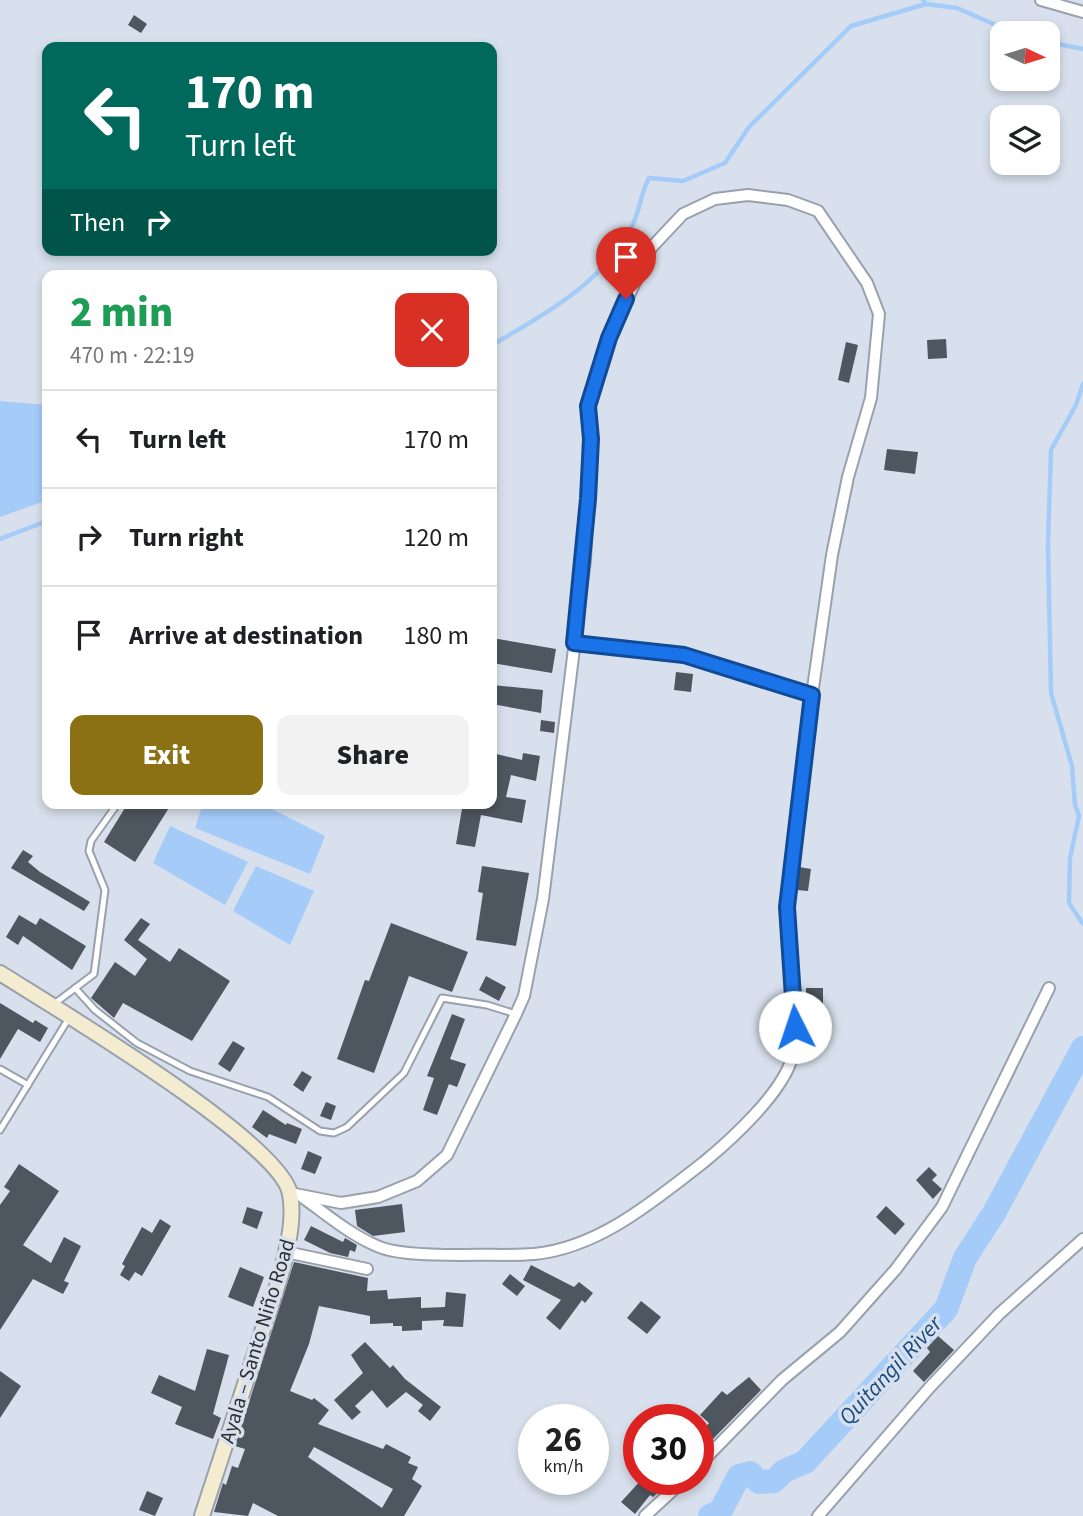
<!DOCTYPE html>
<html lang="en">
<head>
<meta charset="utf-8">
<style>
  :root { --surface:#fff; --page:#f2f2f2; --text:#202124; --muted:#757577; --line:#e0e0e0; --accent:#8b7113 }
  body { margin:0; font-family:"Source Sans 3",sans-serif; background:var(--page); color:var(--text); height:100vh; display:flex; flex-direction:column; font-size:26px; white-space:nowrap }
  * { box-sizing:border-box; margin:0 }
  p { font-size:23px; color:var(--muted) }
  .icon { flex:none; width:38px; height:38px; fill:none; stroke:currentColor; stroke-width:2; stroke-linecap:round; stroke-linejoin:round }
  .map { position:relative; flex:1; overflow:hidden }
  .drawer { position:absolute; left:42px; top:270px; width:455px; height:539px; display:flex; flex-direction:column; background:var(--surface); border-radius:14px; box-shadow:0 4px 10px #0003 }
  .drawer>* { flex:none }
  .hud { position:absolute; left:42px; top:42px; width:455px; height:214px; border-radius:14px; box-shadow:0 4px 10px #0003; background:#00695c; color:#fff; overflow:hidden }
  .needle { width:46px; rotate:94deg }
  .buttons { position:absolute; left:990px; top:21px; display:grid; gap:14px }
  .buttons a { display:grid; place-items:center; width:70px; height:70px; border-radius:14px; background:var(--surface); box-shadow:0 4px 10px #0003; font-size:35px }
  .speed { position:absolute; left:518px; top:1404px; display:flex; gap:14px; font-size:35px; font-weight:700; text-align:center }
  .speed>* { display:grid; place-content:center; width:91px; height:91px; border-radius:50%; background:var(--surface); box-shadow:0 4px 10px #0003; line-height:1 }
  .speed small { font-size:18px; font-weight:400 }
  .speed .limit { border:10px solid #d22; background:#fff; color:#111 }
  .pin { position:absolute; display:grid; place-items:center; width:60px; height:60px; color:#fff; margin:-72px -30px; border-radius:50% 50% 50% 0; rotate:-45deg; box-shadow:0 0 7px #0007 }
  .pin .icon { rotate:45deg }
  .me { position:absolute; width:77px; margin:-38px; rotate:356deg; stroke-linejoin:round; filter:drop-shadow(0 0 5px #0008) }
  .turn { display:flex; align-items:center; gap:24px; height:147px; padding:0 28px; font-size:32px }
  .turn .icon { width:91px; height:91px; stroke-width:2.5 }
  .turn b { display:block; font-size:49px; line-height:60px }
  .then { display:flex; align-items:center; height:66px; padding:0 28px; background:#0003; gap:14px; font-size:26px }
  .round { display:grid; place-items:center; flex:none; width:74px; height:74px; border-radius:14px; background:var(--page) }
  .headline { display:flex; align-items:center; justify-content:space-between; height:119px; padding:0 28px }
  h1 { font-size:42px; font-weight:800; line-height:52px; color:#1e9e55 }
  .cta { display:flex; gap:14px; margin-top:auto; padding:14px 28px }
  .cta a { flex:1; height:80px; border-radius:14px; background:var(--accent); color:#fff; font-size:28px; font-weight:800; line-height:80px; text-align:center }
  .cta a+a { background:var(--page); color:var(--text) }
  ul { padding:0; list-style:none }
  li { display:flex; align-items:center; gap:21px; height:98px; padding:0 28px; border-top:2px solid var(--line) }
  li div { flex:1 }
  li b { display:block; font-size:26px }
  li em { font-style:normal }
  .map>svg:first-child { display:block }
  .water { fill:#a5cbf8 }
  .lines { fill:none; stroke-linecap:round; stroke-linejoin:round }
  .stream { stroke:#a5cbf8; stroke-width:4.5 }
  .river { stroke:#a5cbf8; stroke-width:24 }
  .building { fill:#4e565f; fill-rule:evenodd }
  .lane-casing { stroke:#98a1ac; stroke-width:9 }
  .street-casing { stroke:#98a1ac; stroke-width:14 }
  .secondary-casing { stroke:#98a1ac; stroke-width:18 }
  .lane { stroke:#fff; stroke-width:5 }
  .street { stroke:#fff; stroke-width:10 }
  .secondary { stroke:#f4ecd0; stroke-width:14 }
  .route-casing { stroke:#114b97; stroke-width:18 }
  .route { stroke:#1a73e8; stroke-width:12 }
  .labels { text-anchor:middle; stroke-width:7; stroke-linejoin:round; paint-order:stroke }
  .street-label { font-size:21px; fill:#2c3034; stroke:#d7e0ec }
  .water-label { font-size:23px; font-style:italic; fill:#184c81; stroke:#d7e0ec }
</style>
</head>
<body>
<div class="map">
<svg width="1083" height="1516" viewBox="0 0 1083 1516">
  <rect width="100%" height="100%" fill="#d7e0ec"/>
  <g class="water">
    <polygon points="0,401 46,405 42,502 0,517"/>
    <polygon points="203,803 260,803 325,836 310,874 195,828"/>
    <polygon points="170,826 248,862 225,905 153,863"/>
    <polygon points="256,866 314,891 290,945 233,911"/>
  </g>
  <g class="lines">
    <g class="stream">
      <polyline points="923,0 926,4 957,8 1014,33"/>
      <polyline points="1048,42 1083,49"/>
      <path d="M492 345C545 314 605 282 633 224 640 209 641 193 649 178L683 181 725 163 749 127 851 26 926 4"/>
      <polyline points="1083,384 1076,405 1051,450 1048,545 1051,693 1072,766 1075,805 1079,816 1070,858 1069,903 1083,924"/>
      <polyline points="0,539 47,521"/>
    </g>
    <polyline class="river" points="710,1516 720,1512 739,1476 750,1473 759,1482 774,1481 784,1471 805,1462 946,1309 965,1258 994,1213 1083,1048"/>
  </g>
  <g class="building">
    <polygon points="134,15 147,24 141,33 128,25"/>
    <polygon points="946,339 947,358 928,359 927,340"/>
    <polygon points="846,342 858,345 849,383 838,380"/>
    <polygon points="887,449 918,452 915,474 884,470"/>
    <polygon points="492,638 556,649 552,673 492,663"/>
    <polygon points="676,672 693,674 691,692 674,690"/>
    <polygon points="492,685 543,690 541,713 492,704"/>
    <polygon points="541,720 555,722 554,733 540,731"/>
    <polygon points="492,753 522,760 523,753 540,756 536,781 511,775 506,797 526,800 522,823 481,815 475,847 456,844 463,803 492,803"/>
    <polygon points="128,803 172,803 135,862 104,842"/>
    <polygon points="23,850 33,856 28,862 40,872 90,902 84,911 11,868"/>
    <polygon points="482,866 529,873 516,946 476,940 483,893 478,892"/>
    <polygon points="799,867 811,869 808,891 797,890"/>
    <polygon points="19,915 36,925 40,918 86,946 72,970 23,936 18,945 6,937"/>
    <polygon points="141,918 150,924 138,940 170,962 179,948 230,981 192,1041 123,1003 114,1018 91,998 115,962 135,976 147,959 124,940"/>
    <polygon points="391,923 468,952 452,992 409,976 374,1073 337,1059 365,980 369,981"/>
    <polygon points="486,976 506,987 499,1001 479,990"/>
    <rect x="806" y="988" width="17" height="27"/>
    <polygon points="0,1003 33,1023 35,1020 48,1028 40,1042 18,1029 0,1059"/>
    <polygon points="452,1014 465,1019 450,1059 466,1064 457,1087 449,1084 437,1115 423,1110 434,1078 427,1076"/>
    <polygon points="233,1041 245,1048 230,1072 218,1064"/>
    <polygon points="302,1071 312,1077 303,1092 293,1085"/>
    <polygon points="326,1102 336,1106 331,1120 320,1116"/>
    <polygon points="263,1110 286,1125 287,1123 302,1129 296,1144 269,1134 267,1138 252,1127"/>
    <polygon points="308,1151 322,1157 315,1174 301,1169"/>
    <polygon points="19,1164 59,1191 23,1245 51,1263 64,1237 81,1246 64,1281 69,1283 63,1294 33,1279 0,1330 0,1205 10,1191 4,1187"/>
    <polygon points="929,1167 937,1175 932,1180 942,1189 933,1199 916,1180"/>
    <polygon points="402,1204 405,1232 373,1236 357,1226 355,1210"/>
    <polygon points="886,1206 905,1224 895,1235 876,1217"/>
    <polygon points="247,1207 263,1212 257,1229 242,1223"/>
    <polygon points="160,1219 171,1226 142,1276 135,1272 129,1281 120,1275 125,1266 122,1264 142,1227 152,1233"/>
    <polygon points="311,1226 343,1242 345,1238 357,1245 355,1252 350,1250 348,1257 330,1253 304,1240"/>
    <path d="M294 1262 368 1278 367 1291 387 1290 388 1299 421 1297V1308L445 1307 446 1292 466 1294 463 1327 443 1326 444 1320 422 1321V1330L402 1331V1326H393V1323L370 1324V1316L319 1306 309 1344 290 1391 312 1400 314 1398 329 1410 318 1424 383 1449 386 1444 411 1457 408 1463 418 1467 412 1479 422 1486 404 1516H278L253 1503 248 1516 214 1512 223 1483 226 1485 232 1466 238 1468 245 1449 235 1446ZM314 1447 393 1489 382 1508 308 1457Z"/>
    <polygon points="531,1265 574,1287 579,1282 593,1293 585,1303 582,1300 560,1330 546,1318 561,1300 523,1280"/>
    <polygon points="240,1267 264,1277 253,1307 228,1297"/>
    <polygon points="510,1274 525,1286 517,1296 502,1284"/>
    <polygon points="641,1301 661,1317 647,1334 627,1318"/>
    <polygon points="938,1336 954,1350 924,1382 913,1371 930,1352 927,1348"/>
    <polygon points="365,1342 390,1368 393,1365 405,1379 441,1407 430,1421 418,1411 423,1405 406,1392 387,1408 372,1390 355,1406 361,1412 352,1420 334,1400 363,1373 351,1355"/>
    <polygon points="207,1349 229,1355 213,1414 221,1418 213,1439 175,1424 182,1407 151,1393 159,1375 195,1391"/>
    <polygon points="0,1371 21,1386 0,1418"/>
    <polygon points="749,1377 761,1390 705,1447 698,1441 698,1436 709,1423 700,1415 722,1391 727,1395"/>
    <polygon points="642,1479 666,1479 670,1482 653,1497 650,1495 635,1514 621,1502"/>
    <polygon points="147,1491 163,1498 155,1516 139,1510"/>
  </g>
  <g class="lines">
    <defs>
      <g id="lane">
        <polyline points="75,988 95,1010 137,1043 190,1071 268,1097 320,1131 334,1133 347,1127 404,1073 442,998 487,1005 516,1014"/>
        <polyline points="54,1004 94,974 105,890 89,851 91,841 118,803"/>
        <polyline points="0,1069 28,1085"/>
        <polyline points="0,1130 69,1018"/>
      </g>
      <g id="street">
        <polyline points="1041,0 1083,12"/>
        <polyline points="290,1193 341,1203 378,1197 417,1181 447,1155 516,1014 524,996 543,899 585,560 591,439 588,406 609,338 651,248 683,214 715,199 748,195 788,200 818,211 867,283 879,314 871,398 848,477 832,555 812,695"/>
        <path d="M302 1197C326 1214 349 1234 377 1246 396 1255 438 1255 460 1255 485 1254 510 1256 534 1254 599 1248 655 1200 704 1162 732 1139 782 1093 792 1058 805 1009 783 954 787 905 794 835 806 766 812 695L684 655 574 643"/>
        <polyline points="286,1252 367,1269"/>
        <polyline points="698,1466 782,1380 840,1332 896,1269 942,1207 1049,988"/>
        <polyline points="645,1516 685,1479"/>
        <polyline points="818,1516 930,1387 999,1314 1083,1239"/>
      </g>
      <path id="secondary" d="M0 973C52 1006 281 1142 290 1194 295 1220 287 1248 281 1274L202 1516"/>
    </defs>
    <use href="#lane" class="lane-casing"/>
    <use href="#street" class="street-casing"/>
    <use href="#secondary" class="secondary-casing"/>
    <use href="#lane" class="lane"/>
    <use href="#street" class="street"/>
    <use href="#secondary" class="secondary"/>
  </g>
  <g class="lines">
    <defs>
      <polyline id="route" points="626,299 609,338 588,406 591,439 588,499 574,643 684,655 812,695 787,907 795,1027"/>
    </defs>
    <use href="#route" class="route-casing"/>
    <use href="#route" class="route"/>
  </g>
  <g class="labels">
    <g class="street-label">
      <text transform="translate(257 1341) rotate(-73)" y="7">Ayala – Santo Niño Road</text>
    </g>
    <g class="water-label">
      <text transform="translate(890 1370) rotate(-47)" y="8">Quitangil River</text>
    </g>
  </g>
</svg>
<div class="buttons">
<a><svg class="needle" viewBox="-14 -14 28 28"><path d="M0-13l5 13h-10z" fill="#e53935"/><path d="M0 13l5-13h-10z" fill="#757577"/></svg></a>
<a><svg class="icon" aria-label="layers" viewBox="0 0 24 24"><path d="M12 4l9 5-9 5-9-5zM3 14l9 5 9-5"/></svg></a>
</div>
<div class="speed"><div>26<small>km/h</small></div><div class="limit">30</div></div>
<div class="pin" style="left:626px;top:299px;background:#d93025"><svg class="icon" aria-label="arrive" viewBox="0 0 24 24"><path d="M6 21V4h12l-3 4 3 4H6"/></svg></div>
<svg class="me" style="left:795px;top:1027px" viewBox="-20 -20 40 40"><circle r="19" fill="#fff"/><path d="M0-13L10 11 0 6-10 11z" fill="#1a73e8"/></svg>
<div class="hud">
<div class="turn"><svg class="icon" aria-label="left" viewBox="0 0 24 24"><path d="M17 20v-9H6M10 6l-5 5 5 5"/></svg><div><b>170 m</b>Turn left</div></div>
<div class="then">Then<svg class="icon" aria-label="right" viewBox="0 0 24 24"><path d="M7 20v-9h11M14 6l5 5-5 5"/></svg></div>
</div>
<section class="drawer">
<div class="headline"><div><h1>2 min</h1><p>470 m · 22:19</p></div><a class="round" style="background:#d93025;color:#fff"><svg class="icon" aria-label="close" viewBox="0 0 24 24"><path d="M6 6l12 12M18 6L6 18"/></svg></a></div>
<ul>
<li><svg class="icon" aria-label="left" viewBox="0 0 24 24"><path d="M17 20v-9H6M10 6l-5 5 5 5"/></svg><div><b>Turn left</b></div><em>170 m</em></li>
<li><svg class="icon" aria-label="right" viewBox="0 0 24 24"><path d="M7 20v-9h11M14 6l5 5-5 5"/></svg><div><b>Turn right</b></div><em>120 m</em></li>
<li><svg class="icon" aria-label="arrive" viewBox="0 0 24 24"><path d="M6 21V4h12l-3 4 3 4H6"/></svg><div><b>Arrive at destination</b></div><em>180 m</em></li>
</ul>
<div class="cta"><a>Exit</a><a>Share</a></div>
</section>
</div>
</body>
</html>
